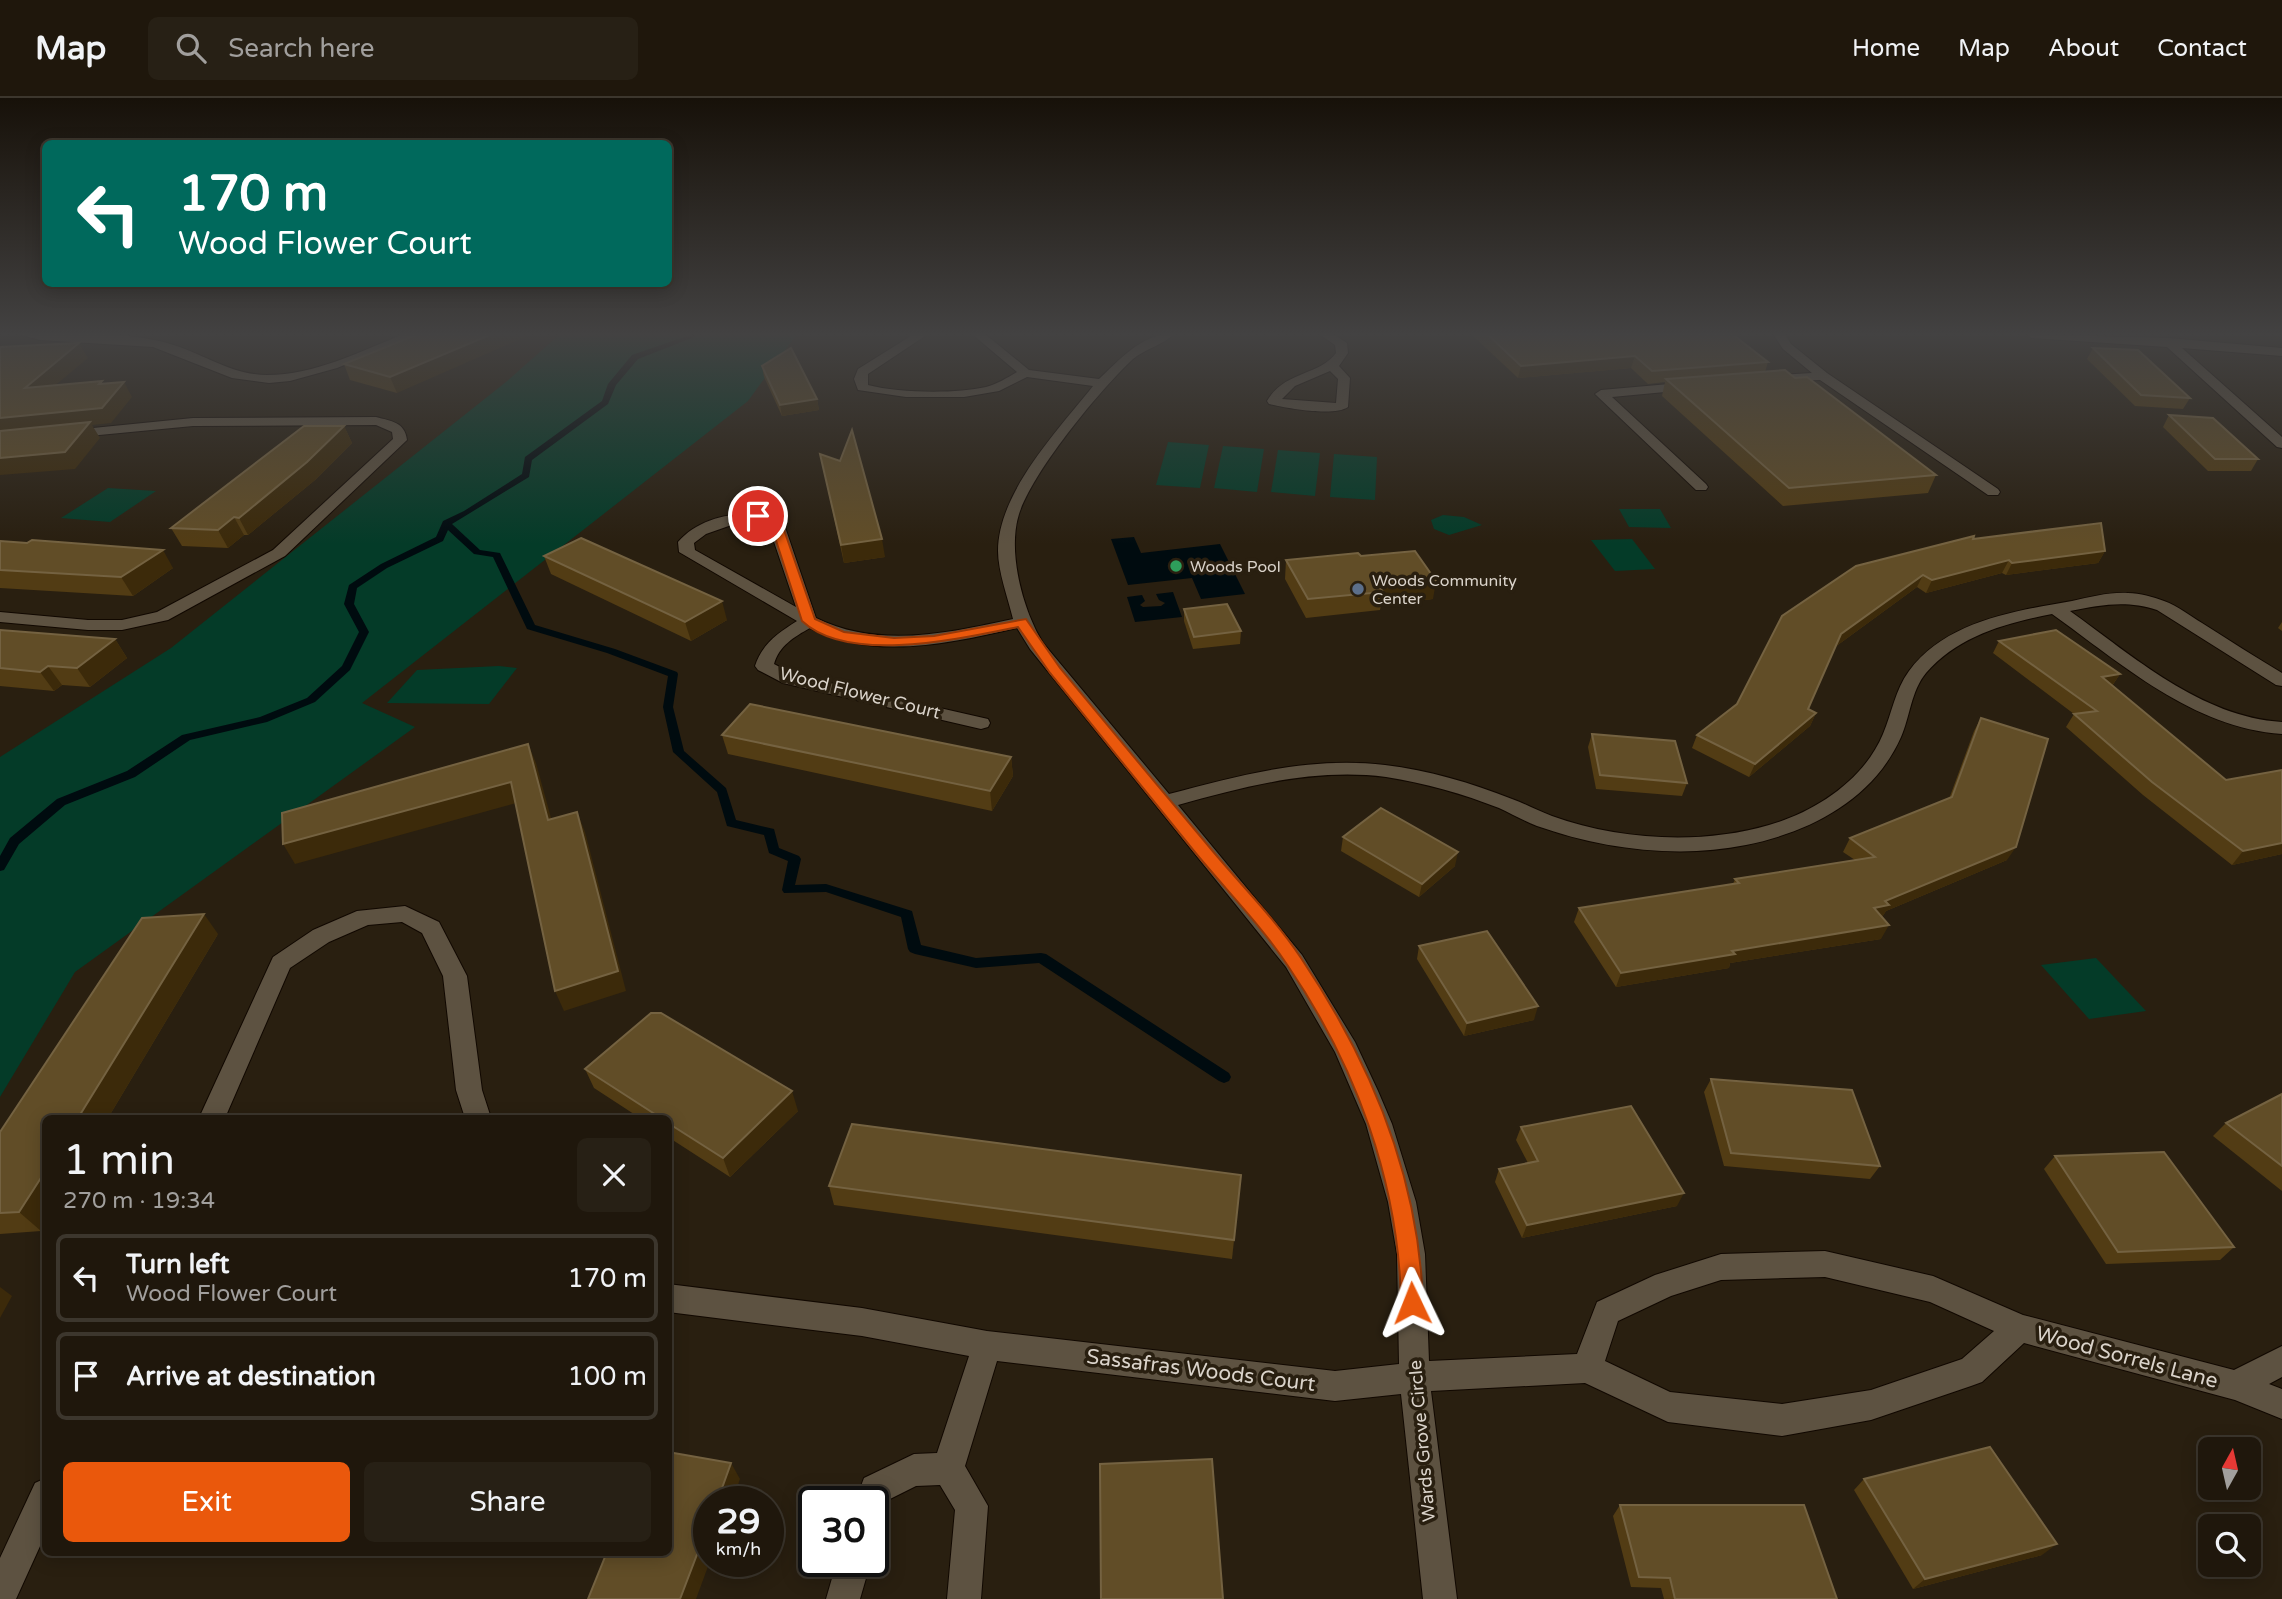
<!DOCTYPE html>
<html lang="en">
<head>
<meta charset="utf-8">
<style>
  :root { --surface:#1f170c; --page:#272015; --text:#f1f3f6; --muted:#a19f9d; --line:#3c362d; --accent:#ea580c }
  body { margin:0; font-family:"Varela Round",sans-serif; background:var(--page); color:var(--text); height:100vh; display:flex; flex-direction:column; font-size:26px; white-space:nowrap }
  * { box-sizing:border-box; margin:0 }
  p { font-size:23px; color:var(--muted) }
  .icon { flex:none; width:38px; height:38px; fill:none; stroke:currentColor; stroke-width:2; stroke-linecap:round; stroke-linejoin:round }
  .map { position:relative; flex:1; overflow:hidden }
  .sheet { position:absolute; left:42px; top:1017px; width:630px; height:441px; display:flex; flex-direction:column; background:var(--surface); border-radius:10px; box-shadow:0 4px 18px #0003,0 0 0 2px var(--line) }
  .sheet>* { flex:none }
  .banner { position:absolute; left:42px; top:42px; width:630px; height:147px; border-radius:10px; box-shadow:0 4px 18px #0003,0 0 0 2px var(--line); background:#00695c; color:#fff; overflow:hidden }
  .needle { width:46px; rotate:8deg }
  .controls { position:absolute; left:2198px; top:1339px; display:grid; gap:14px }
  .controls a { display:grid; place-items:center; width:63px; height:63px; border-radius:10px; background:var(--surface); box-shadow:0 4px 18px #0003,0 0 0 2px var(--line); font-size:35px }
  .speed { position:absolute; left:693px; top:1388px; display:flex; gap:14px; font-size:35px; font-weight:700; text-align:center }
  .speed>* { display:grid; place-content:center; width:91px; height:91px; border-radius:50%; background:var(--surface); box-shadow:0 4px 18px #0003,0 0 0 2px var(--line); line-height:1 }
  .speed small { font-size:18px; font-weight:400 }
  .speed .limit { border:4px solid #111; border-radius:10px; background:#fff; color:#111 }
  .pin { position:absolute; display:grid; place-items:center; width:60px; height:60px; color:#fff; margin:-30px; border:4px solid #fff; border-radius:50%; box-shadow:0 2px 7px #0007 }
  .me { position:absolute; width:77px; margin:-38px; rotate:358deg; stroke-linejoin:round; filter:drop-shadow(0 0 5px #0008) }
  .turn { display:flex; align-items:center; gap:24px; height:147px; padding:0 21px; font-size:32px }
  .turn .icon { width:91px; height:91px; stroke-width:2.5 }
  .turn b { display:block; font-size:49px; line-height:60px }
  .round { display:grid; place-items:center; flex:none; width:74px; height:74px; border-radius:10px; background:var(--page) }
  .summary { display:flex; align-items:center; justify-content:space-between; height:119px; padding:0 21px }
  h1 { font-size:42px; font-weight:600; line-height:52px }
  .action { display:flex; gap:14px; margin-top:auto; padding:14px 21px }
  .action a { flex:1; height:80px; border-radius:10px; background:var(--accent); color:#fff; font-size:28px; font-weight:600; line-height:80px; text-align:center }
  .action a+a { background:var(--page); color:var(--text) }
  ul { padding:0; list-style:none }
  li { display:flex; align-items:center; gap:21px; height:88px; margin:0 14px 10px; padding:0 7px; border:4px solid var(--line); border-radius:10px }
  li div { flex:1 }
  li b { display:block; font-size:26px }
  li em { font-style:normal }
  header { display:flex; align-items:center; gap:42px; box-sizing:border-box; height:98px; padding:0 35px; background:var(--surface); border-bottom:2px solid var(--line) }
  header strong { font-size:33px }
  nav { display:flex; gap:38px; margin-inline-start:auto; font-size:24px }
  .search { width:490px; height:63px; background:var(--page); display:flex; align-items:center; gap:18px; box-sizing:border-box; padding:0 24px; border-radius:10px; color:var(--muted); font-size:26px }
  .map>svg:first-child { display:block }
  .green { fill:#043b28 }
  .water { fill:#000b0f }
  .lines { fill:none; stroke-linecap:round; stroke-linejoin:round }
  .stream { fill:#000b0f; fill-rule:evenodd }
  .minor-casing { stroke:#110800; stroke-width:2 }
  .minor { fill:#5d5241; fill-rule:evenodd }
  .wall { fill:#523c14 }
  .shaded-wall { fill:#3c2a0a }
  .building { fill:#614d27; stroke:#746241; stroke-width:2 }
  .route { fill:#ea580c; stroke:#983908; stroke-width:2 }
  .leisure-dot { fill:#2e9e5b; stroke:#291f10; stroke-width:2.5 }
  .service-dot { fill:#5c6f8a; stroke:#291f10; stroke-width:2.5 }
  .labels { text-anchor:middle; stroke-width:7; stroke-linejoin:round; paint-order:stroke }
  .far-poi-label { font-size:16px; fill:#dad3ca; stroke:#291f10; text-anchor:start }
  .street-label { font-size:18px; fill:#dad3ca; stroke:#291f10 }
  .near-street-label { font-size:21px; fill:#dad3ca; stroke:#291f10 }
</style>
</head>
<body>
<header>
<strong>Map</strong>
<div class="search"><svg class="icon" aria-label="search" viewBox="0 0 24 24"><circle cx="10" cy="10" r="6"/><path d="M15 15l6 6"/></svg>Search here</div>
<nav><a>Home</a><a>Map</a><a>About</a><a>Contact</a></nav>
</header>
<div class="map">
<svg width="2282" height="1501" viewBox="0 0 2282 1501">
  <rect width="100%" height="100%" fill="#291f10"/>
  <g class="green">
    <polygon points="560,236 797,236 748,303 362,605 415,629 75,874 0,999 0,659 171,550 506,284"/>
    <polygon points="1168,344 1209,347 1200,390 1156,387"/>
    <polygon points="1223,348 1264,351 1257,394 1214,390"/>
    <polygon points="1278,352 1320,355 1315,398 1271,394"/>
    <polygon points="1334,356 1377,359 1375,402 1330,399"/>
    <polygon points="108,390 156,393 110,424 61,420"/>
    <polygon points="1619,411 1660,411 1671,430 1629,429"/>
    <polygon points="1443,417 1464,419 1482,427 1449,437 1434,431 1431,422"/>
    <polygon points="1632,441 1655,471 1615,473 1591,442"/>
    <polygon points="499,568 517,570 489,606 387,605 417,572"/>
    <polygon points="2096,860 2146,913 2089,921 2041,867"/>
  </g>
  <g class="water">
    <polygon points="1134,439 1141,455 1220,446 1245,496 1201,501 1192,480 1128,487 1111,441"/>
    <polygon points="1173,494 1182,519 1135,524 1127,499 1142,497 1145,503 1140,507 1143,509 1161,508 1165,505 1159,502 1156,496"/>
  </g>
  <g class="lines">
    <polygon class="stream" points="693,236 702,236 638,261 616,287 608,306 532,362 529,379 452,426 480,452 500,455 535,527 615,551 677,574 678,576 673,609 684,653 726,690 736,722 774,731 779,750 799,758 801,761 795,787 826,786 912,813 921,847 976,860 1041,855 1046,856 1229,975 1231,979 1229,983 1224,985 1219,983 1039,865 976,870 915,856 910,854 908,851 901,819 826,794 784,795 782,792 788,763 769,755 764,737 727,728 717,694 673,654 663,609 668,578 607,555 527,531 493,459 474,456 448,432 443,443 387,470 357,490 354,506 369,534 350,572 315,604 267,624 190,642 135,679 65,707 19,746 4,772 0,773 0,758 10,740 57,701 127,673 182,637 260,619 307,600 342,568 359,534 344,506 349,487 381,466 436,439 443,423 464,413 522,376 525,359 602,303 608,286 632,257"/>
    <defs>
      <g id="minor">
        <path d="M18 236C61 233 126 234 167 245 201 254 230 277 267 277 315 277 361 253 404 236H420L337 270 290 283 269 285 232 280 153 249 40 242Z"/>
        <path d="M914 236H928L868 276V287C899 295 955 296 986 289 997 286 1007 280 1017 274L972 236H985L1029 272 1099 281C1120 261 1144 234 1174 236 1163 247 1145 251 1133 261 1099 293 1033 373 1019 416 1007 454 1023 512 1043 545L1169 696C1240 677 1311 658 1385 667 1428 672 1472 685 1512 701 1526 706 1538 713 1552 718 1619 742 1701 747 1769 727 1815 714 1864 682 1883 636 1892 615 1895 592 1909 573 1946 523 2015 513 2072 503 2091 499 2109 494 2128 495 2140 495 2153 499 2164 503 2178 508 2190 518 2202 525 2229 542 2255 559 2282 575V588L2276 587 2157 512C2126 502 2101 507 2070 513 2133 558 2201 619 2282 624V636C2193 630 2122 566 2052 516 2006 525 1958 538 1926 575 1911 593 1910 619 1901 639 1873 702 1810 734 1746 747 1678 761 1602 751 1537 728 1524 723 1512 716 1499 710 1463 696 1425 685 1386 679 1315 670 1246 688 1178 707L1302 857 1355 944 1378 993 1392 1026 1416 1104 1425 1156 1429 1263 1577 1256 1597 1204 1655 1177 1721 1156 1825 1153 1933 1178 2023 1217 2234 1272 2282 1248V1279L2269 1286 2282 1291V1321L2235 1302 2024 1245 1982 1284 1971 1288 1871 1322 1782 1338 1668 1324 1585 1285 1431 1293 1457 1501H1423L1401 1296 1335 1303 997 1263 965 1368 988 1408 981 1501H947L955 1412 940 1387 916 1388 888 1402 883 1416 873 1419V1404H855L864 1380 914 1356 937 1355 969 1258 862 1238 668 1214V1186L862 1210 987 1233 1335 1273 1399 1266 1397 1156 1388 1104 1366 1026 1335 954 1286 869 1030 551 1017 530C951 545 874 563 810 530 794 539 779 548 774 566L795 577 988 621 990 625 988 629 981 631 783 585 758 572 755 568C762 546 778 535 797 523L679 454 678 444C701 417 745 411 777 419L785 429 816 520C879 551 948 535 1013 521 1008 500 998 474 998 453 998 394 1059 331 1093 288L1027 279 999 293 964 299H906L858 292 854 281 858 271ZM743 423 767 426 769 429 796 509 695 452 694 445 706 436ZM1825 1179 1930 1204 1994 1233 1962 1261 1871 1292 1782 1306 1670 1294 1605 1263 1618 1223 1671 1198 1721 1182Z"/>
        <path d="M1319 236H1333L1347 245 1348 255 1339 268 1350 280 1348 309C1334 319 1286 310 1269 306L1267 303C1284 273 1319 278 1336 255L1335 247ZM1330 273 1338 281 1336 305 1282 301 1295 288Z"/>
        <polygon points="1773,236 1785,236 1791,246 1827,275 1998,391 2000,394 1998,397 1988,397 1820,282 1775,284 1775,278 1779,277 1812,275 1783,251"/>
        <polygon points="2026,236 2168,240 2282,250 2282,258 2182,250 2282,339 2282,350 2277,349 2167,249 2032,240"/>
        <polygon points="1692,284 1697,285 1697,291 1612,299 1706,386 1708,389 1706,392 1696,392 1595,296 1601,292"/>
        <path d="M376 319C391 323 405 324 407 342L285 458 168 522 122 532H88L0 524V514L88 522H122L157 514 273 452 393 341 392 334 376 327 193 328 68 340 63 339V333L193 320Z"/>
        <polygon points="405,808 439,824 467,878 482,992 491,1020 465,1020 456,992 443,878 422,835 402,824 368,827 329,844 290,870 225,1020 199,1020 273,859 313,832 357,813"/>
        <polygon points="46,1380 46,1435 16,1501 0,1501 0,1460 35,1385"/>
        <polygon points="837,1463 871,1463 860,1501 826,1501"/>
      </g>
    </defs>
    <use href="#minor" class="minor-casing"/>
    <use href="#minor" class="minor"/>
  </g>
  <g class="wall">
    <polygon points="418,236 397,295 350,282 344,266"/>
    <polygon points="1471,236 1732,236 1768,264 1765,274 1936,377 1928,395 1783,408 1662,298 1665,284 1648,286 1631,270 1518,280"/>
    <polygon points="2093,250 2190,300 2183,311 2135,308 2087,261"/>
    <polygon points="762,268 817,301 819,312 782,318 764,279"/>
    <polygon points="2169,317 2258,361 2251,373 2208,373 2163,329"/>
    <polygon points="344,328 352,345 315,382 248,437 244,437 228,450 182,448 171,430"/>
    <polygon points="820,356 885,459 844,465"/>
    <polygon points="1973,441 2105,453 2098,465 2006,477 2002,475 1926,495 1917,489 1835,549 1808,611 1816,615 1810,628 1749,679 1692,650 1697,637"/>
    <polygon points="0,443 173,470 133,498 0,490"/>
    <polygon points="544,458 727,522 691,543 551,476"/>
    <polygon points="1361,458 1433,501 1381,507 1380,512 1306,520 1285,481 1286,462"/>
    <polygon points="1184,511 1241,533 1240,546 1193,551 1184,523"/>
    <polygon points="2282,524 2282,533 2278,530"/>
    <polygon points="0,532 115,541 127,560 90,589 62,587 54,593 0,588"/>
    <polygon points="1999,543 2120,576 2112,588 2226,682 2282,672 2282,756 2232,767 2143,697 2066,629 2074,616 1993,555"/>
    <polygon points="1981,620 2007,762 1886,813 1882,819 1881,841 1730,865 1729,870 1616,889 1574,824 1579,810 1733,786 1735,781 1855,762 1843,754 1850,740 1949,701 1974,633"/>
    <polygon points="1592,636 1687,685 1682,698 1596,691 1588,649"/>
    <polygon points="722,637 1011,659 1013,678 992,713 728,656"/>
    <polygon points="1343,739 1455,768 1419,799 1341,753"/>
    <polygon points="218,836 108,1020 46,1020 46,1124 41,1133 0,1136 0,1034"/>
    <polygon points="1419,848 1534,922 1464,938 1417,861"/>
    <polygon points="585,971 798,1013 730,1079 668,1039 668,1020 640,1020 594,990"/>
    <polygon points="1711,981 1880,1068 1870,1081 1724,1068 1704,994"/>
    <polygon points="2282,996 2282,1093 2213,1038 2226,1025"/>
    <polygon points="1521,1029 1677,1108 1522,1140 1495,1084 1499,1071 1528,1065 1516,1042"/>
    <polygon points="2055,1058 2234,1149 2220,1162 2106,1166 2044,1071"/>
    <polygon points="1241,1077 1232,1161 834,1107 829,1088"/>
    <polygon points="1864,1381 2042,1457 1913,1491 1854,1392"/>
    <polygon points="1620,1407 1837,1501 1664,1501 1661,1490 1631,1489 1613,1418"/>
  </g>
  <g class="shaded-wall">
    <polygon points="492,236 532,236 397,295 390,279"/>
    <polygon points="79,245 88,260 34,305 25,290"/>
    <polygon points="1635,258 1631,270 1518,280 1521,268"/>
    <polygon points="124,284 132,299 111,325 92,327 100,340 75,371 0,377 0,320"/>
    <polygon points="817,301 819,312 782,318 780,307"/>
    <polygon points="344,328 352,345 315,382 248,437 239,420"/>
    <polygon points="234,419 244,437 228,450 218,432"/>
    <polygon points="882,441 885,459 844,465 841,447"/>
    <polygon points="163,452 173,470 133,498 121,479"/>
    <polygon points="2105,453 2098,465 2006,477 2012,465"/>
    <polygon points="2009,462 2002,475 1926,495 1932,482"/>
    <polygon points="1923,477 1917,489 1835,549 1841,536"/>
    <polygon points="1436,483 1433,501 1381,507 1383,494 1380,489"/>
    <polygon points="722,503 727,522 691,543 685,524"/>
    <polygon points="115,541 127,560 90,589 77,570"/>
    <polygon points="48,568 62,587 54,593 40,574"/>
    <polygon points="2120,576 2111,589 2102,579"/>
    <polygon points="1816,615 1810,628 1749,679 1755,666"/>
    <polygon points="528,646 536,665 557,742 548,722"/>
    <polygon points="1011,659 1013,678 992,713 990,693"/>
    <polygon points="511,684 520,704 295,766 283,746"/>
    <polygon points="577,714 585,734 626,893 564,913 555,893"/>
    <polygon points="2282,745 2282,756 2232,767 2243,753"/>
    <polygon points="2016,749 2007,762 1886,813 1881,821 1874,810 1885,803"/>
    <polygon points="1458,754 1455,768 1419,799 1422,786"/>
    <polygon points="204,816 218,836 108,1020 78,1020"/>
    <polygon points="1889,827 1881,841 1730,865 1729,870 1616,889 1621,875 1732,853"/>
    <polygon points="1538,908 1534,922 1464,938 1467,925"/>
    <polygon points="792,993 798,1013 730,1079 723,1060"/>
    <polygon points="46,1072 46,1124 41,1133 19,1114"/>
    <polygon points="1684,1095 1677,1108 1522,1140 1527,1127"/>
    <polygon points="0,1189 12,1198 0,1220"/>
    <polygon points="731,1365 740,1381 732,1404 717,1404"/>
    <polygon points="709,1425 709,1463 710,1463 696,1501 680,1501"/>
    <polygon points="2057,1446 2042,1457 1913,1491 1925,1481"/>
  </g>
  <g class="building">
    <polygon points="418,236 492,236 390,279 344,266"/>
    <polygon points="1487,236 1732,236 1768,264 1652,273 1635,258 1521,268"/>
    <polygon points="79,245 25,290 102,283 99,286 124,284 102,310 0,320 0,249"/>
    <polygon points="791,250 817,301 780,307 762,268"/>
    <polygon points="2093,250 2138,252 2190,300 2141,297"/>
    <polygon points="1785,272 1795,280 1807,279 1936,377 1789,390 1666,281"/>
    <polygon points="2169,317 2213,320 2258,361 2215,361"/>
    <polygon points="90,324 65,354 0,360 0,333"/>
    <polygon points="304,328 344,328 307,364 239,420 234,419 218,432 171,430"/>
    <polygon points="852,332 882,441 841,447 820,356 840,363"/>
    <polygon points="2101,425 2105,453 2012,465 2009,462 1932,482 1923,477 1841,536 1808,611 1816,615 1755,666 1697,637 1737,606 1782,518 1856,468 1974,438 1973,441"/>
    <polygon points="581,440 722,503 685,524 544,458"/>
    <polygon points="32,442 163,452 121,479 0,472 0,443 27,445"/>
    <polygon points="1415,453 1436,483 1380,489 1383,494 1308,501 1286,462 1358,455 1361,458"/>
    <polygon points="1227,506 1241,533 1194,539 1184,511"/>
    <polygon points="0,532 115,541 77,570 48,568 40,574 0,570"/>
    <polygon points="2056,532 2120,576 2102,579 2226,682 2282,672 2282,745 2243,753 2152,684 2074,616 2097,613 1999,543"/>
    <polygon points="750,606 1011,659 990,693 722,637"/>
    <polygon points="1981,620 2048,641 2016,749 1885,803 1889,807 1874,810 1889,827 1732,853 1735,856 1621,875 1579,810 1739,785 1735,781 1875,759 1850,740 1952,699"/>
    <polygon points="1592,636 1675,643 1687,685 1600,677"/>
    <polygon points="528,646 548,722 577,714 618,873 555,893 511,684 283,746 282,715"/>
    <polygon points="1381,710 1458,754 1422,786 1343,739"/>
    <polygon points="204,816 78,1020 46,1020 46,1072 19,1114 0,1115 0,1034 142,820"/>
    <polygon points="1487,833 1538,908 1467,925 1419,848"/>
    <polygon points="651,915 661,915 792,993 723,1060 668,1025 668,1020 661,1020 585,971"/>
    <polygon points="1711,981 1852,992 1880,1068 1731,1055"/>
    <polygon points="2282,996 2282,1068 2226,1025"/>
    <polygon points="1631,1008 1684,1095 1527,1127 1499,1071 1538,1063 1521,1029"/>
    <polygon points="852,1026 1241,1077 1234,1142 829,1088"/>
    <polygon points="2164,1054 2234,1149 2118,1154 2055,1058"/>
    <polygon points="1990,1349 2057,1446 1925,1481 1864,1381"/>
    <polygon points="668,1354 731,1365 717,1404 709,1404 709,1425 680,1501 588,1501 607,1454 668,1454"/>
    <polygon points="1212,1361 1223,1501 1101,1501 1100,1366"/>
    <polygon points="1620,1407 1804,1407 1837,1501 1675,1501 1670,1480 1639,1479"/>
  </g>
  <linearGradient id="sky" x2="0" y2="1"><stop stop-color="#171109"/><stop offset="0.53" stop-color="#434242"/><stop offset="1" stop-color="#434242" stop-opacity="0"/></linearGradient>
  <rect width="2282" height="446" fill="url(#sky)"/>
  <path class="route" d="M758 415 776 420 783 429 815 521 844 534 894 540 934 538 1026 521 1060 570C1108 628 1157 687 1206 745 1237 783 1274 819 1301 860 1371 964 1419 1079 1423 1205L1420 1213 1412 1216 1404 1213 1401 1205C1399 1085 1356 968 1288 868 1261 827 1225 791 1194 753 1146 694 1098 635 1050 575L1018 529C963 540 849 567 802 523L772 430C766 424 757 424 753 418Z"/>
  <circle class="leisure-dot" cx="1176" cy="468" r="7"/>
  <circle class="service-dot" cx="1358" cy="491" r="7"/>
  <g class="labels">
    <g class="far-poi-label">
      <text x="1190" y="474">Woods Pool</text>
      <text x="1372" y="488">Woods Community<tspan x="1372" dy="18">Center</tspan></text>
    </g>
    <g class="street-label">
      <text transform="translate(860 595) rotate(14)" y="6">Wood Flower Court</text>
      <text transform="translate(1422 1343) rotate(-95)" y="6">Wards Grove Circle</text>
    </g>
    <g class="near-street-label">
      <text transform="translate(2127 1259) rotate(15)" y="7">Wood Sorrels Lane</text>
      <text transform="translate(1201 1272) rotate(7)" y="7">Sassafras Woods Court</text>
    </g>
  </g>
</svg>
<div class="controls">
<a><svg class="needle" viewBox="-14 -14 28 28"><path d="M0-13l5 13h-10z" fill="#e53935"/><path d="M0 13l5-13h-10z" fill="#a19f9d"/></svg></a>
<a><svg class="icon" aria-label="search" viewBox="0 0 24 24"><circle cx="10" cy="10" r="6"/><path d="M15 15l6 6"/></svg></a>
</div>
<div class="speed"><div>29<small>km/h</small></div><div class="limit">30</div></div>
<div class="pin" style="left:758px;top:418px;background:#d93025"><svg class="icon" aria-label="arrive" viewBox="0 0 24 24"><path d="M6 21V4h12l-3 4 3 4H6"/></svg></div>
<svg class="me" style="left:1412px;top:1205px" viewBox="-20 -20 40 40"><path d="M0-17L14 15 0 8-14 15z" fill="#ea580c" stroke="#fff" stroke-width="4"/></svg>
<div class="banner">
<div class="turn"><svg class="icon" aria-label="left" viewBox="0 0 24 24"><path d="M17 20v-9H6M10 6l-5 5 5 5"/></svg><div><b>170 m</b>Wood Flower Court</div></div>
</div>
<section class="sheet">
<div class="summary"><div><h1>1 min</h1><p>270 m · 19:34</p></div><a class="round"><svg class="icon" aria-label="close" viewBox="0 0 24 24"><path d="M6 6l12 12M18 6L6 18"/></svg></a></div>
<ul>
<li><svg class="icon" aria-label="left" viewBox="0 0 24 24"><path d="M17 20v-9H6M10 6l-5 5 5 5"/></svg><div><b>Turn left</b><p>Wood Flower Court</p></div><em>170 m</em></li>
<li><svg class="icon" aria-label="arrive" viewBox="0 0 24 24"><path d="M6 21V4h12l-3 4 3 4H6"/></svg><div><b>Arrive at destination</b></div><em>100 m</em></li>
</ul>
<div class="action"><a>Exit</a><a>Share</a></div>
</section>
</div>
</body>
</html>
